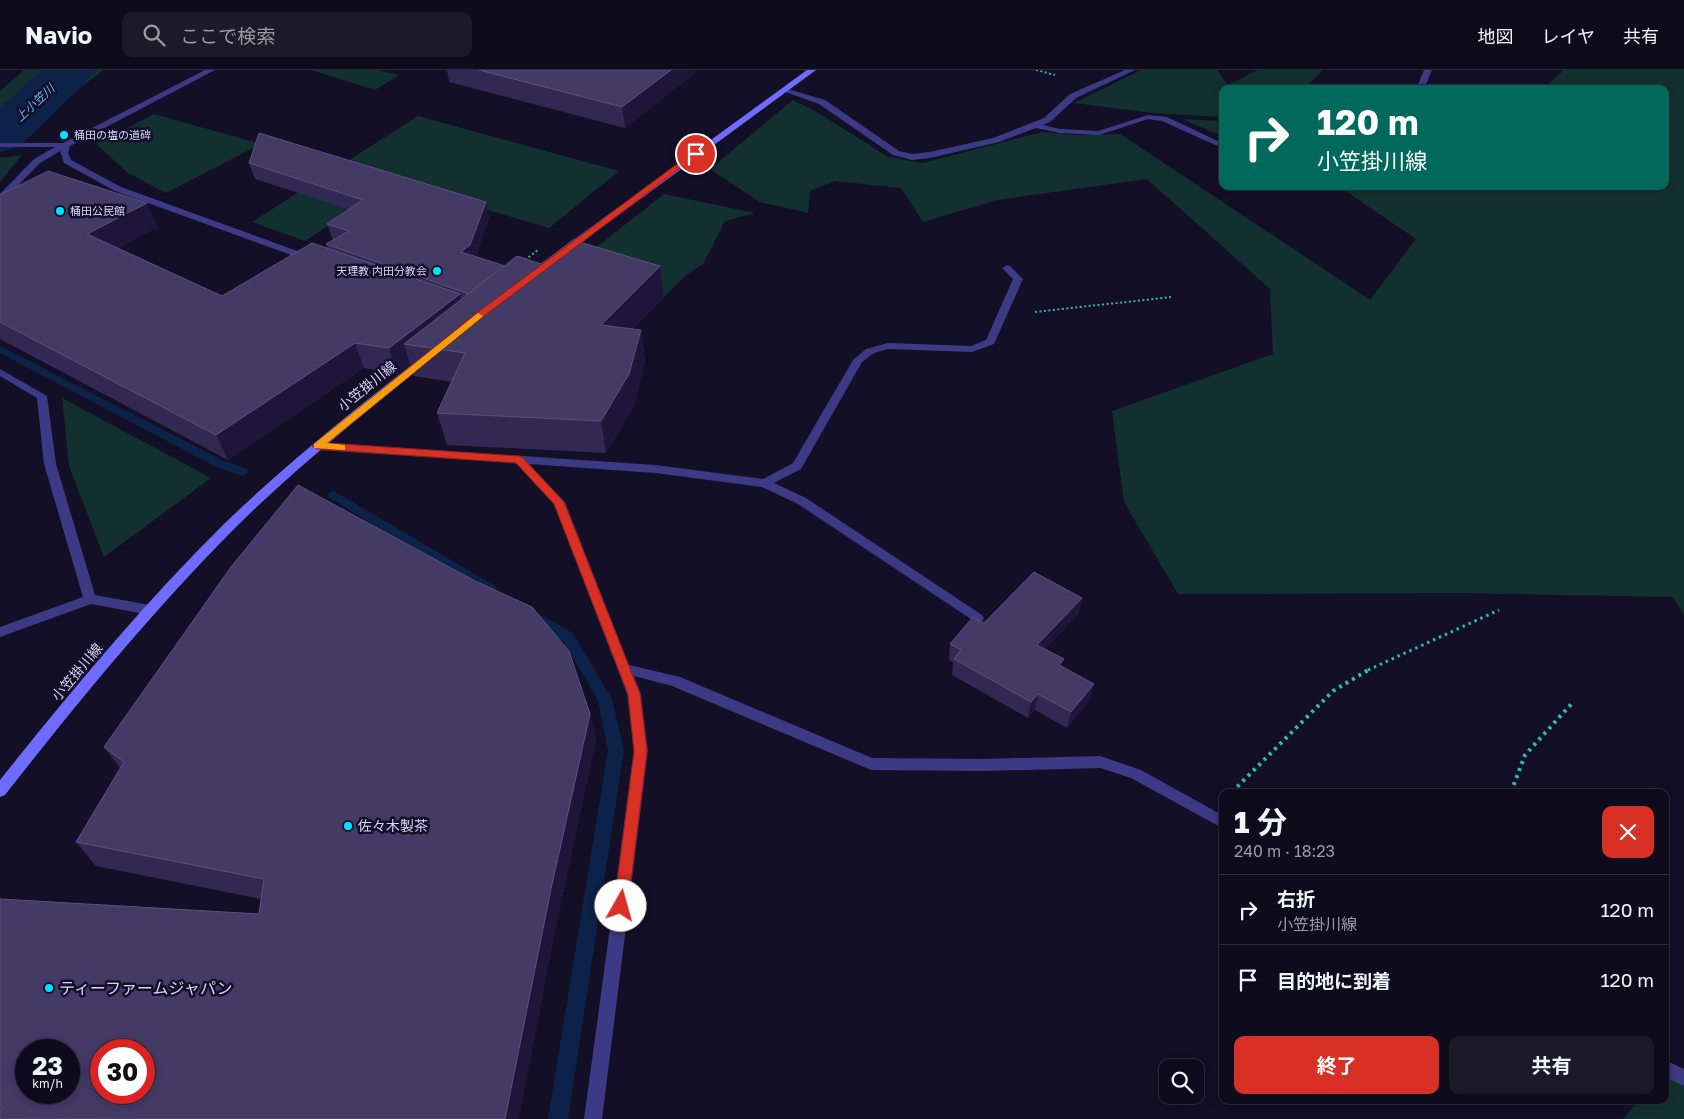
<!DOCTYPE html>
<html lang="ja">
<head>
<meta charset="utf-8">
<style>
  :root { --surface:#0e0b1c; --page:#1c1929; --text:#f1f3f6; --muted:#9b9ba3; --line:#2e2b3b; --accent:#d93025 }
  body { margin:0; font-family:"Golos Text","Noto Sans JP",sans-serif; background:var(--page); color:var(--text); height:100vh; display:flex; flex-direction:column; font-size:19px; white-space:nowrap }
  * { box-sizing:border-box; margin:0 }
  p { font-size:16px; color:var(--muted) }
  .icon { flex:none; width:28px; height:28px; fill:none; stroke:currentColor; stroke-width:2; stroke-linecap:round; stroke-linejoin:round }
  .map { position:relative; flex:1; overflow:hidden }
  .drawer { position:absolute; left:1219px; top:719px; width:450px; height:315px; display:flex; flex-direction:column; background:var(--surface); border-radius:10px; box-shadow:0 2px 12px #0003,0 0 0 1px var(--line) }
  .drawer>* { flex:none }
  .guide { position:absolute; left:1219px; top:15px; width:450px; height:105px; border-radius:10px; box-shadow:0 2px 12px #0003,0 0 0 1px var(--line); background:#00695c; color:#fff; overflow:hidden }
  .buttons { position:absolute; left:1159px; top:989px; display:grid; gap:10px }
  .buttons a { display:grid; place-items:center; width:45px; height:45px; border-radius:10px; background:var(--surface); box-shadow:0 2px 12px #0003,0 0 0 1px var(--line); font-size:25px }
  .speed { position:absolute; left:15px; top:969px; display:flex; gap:10px; font-size:25px; font-weight:700; text-align:center }
  .speed>* { display:grid; place-content:center; width:65px; height:65px; border-radius:50%; background:var(--surface); box-shadow:0 2px 12px #0003,0 0 0 1px var(--line); line-height:1 }
  .speed small { font-size:12px; font-weight:400 }
  .speed .limit { border:8px solid #d22; background:#fff; color:#111 }
  .pin { position:absolute; display:grid; place-items:center; width:42px; height:42px; color:#fff; margin:-21px; border:2px solid #fff; border-radius:50%; box-shadow:0 1px 5px #0007 }
  .me { position:absolute; width:55px; margin:-28px; rotate:7deg; stroke-linejoin:round; filter:drop-shadow(0 0 4px #0008) }
  .turn { display:flex; align-items:center; gap:18px; height:105px; padding:0 15px; font-size:22px }
  .turn .icon { width:65px; height:65px; stroke-width:2.5 }
  .turn b { display:block; font-size:35px; line-height:42px }
  .round { display:grid; place-items:center; flex:none; width:52px; height:52px; border-radius:10px; background:var(--page) }
  .overview { display:flex; align-items:center; justify-content:space-between; height:85px; padding:0 15px }
  h1 { font-size:30px; font-weight:700; line-height:38px }
  .button { display:flex; gap:10px; margin-top:auto; padding:10px 15px }
  .button a { flex:1; height:58px; border-radius:10px; background:var(--accent); color:#fff; font-size:20px; font-weight:700; line-height:58px; text-align:center }
  .button a+a { background:var(--page); color:var(--text) }
  ul { padding:0; list-style:none }
  li { display:flex; align-items:center; gap:15px; height:70px; padding:0 15px; border-top:1px solid var(--line) }
  li div { flex:1 }
  li b { display:block; font-size:19px }
  li em { font-style:normal }
  header { display:flex; align-items:center; gap:30px; box-sizing:border-box; height:70px; padding:0 25px; background:var(--surface); border-bottom:1px solid var(--line) }
  header strong { font-size:24px }
  nav { display:flex; gap:28px; margin-inline-start:auto; font-size:18px }
  .search { width:350px; height:45px; background:var(--page); display:flex; align-items:center; gap:12px; box-sizing:border-box; padding:0 18px; border-radius:10px; color:var(--muted); font-size:19px }
  .map>svg:first-child { display:block }
  .green { fill:#12302f }
  .lines { fill:none; stroke-linecap:round; stroke-linejoin:round }
  .stream { fill:#0c2248; fill-rule:evenodd }
  .river { fill:#0c2248; fill-rule:evenodd }
  .path-far2 { stroke:#2fb8b0; stroke-width:2; stroke-dasharray:2 2.5; stroke-linecap:butt }
  .path-far1 { stroke:#2fb8b0; stroke-width:3; stroke-dasharray:2.5 4; stroke-linecap:butt }
  .path { stroke:#2fb8b0; stroke-width:4; stroke-dasharray:3 4.5; stroke-linecap:butt }
  .minor { fill:#3d3a85; fill-rule:evenodd }
  .secondary { fill:#6f6bff; fill-rule:evenodd }
  .wall { fill:#312854 }
  .shaded-wall { fill:#1d163a }
  .building { fill:#433a66; stroke:#5a527e; fill-rule:evenodd }
  .route { fill:#d93025; stroke:#8d1f18 }
  .slow { fill:#f59e0b }
  .poi-dot { fill:#00e5ff; stroke:#130f26; stroke-width:2 }
  .labels { text-anchor:middle; stroke-width:5; stroke-linejoin:round; paint-order:stroke }
  .far-poi-label { font-size:11px; fill:#d9d4ff; stroke:#130f26; text-anchor:start }
  .far-water-label { font-size:12px; font-style:italic; fill:#62b6ff; stroke:#130f26 }
  .street-label { font-size:14px; fill:#d9d4ff; stroke:#130f26 }
  .poi-label { font-size:14px; fill:#d9d4ff; stroke:#130f26; text-anchor:start }
  .near-poi-label { font-size:16px; fill:#d9d4ff; stroke:#130f26; text-anchor:start }
</style>
</head>
<body>
<header>
<strong>Navio</strong>
<div class="search"><svg class="icon" aria-label="search" viewBox="0 0 24 24"><circle cx="10" cy="10" r="6"/><path d="M15 15l6 6"/></svg>ここで検索</div>
<nav><a>地図</a><a>レイヤ</a><a>共有</a></nav>
</header>
<div class="map">
<svg width="1684" height="1049" viewBox="0 0 1684 1049">
  <rect width="100%" height="100%" fill="#130f26"/>
  <g class="green">
    <polygon points="24,0 104,0 60,32 12,33 0,42 0,21"/>
    <polygon points="311,0 377,0 399,5 375,20"/>
    <polygon points="1141,0 1217,0 1228,15 1258,0 1322,0 1305,19 1222,19 1222,47 1152,43 1074,33"/>
    <polygon points="1564,0 1684,0 1684,545 1673,527 1460,523 1178,524 1124,432 1112,341 1273,284 1270,219 1147,109 997,130 923,152 901,118 834,111 810,121 808,143 760,132 710,99 793,30 817,42 888,87 923,93 1042,62 1079,65 1120,64 1370,230 1416,169 1338,116 1665,116 1665,19 1543,19"/>
    <polygon points="154,44 261,74 166,123 128,103 96,74"/>
    <polygon points="418,46 619,101 549,158 393,112 305,171 252,152"/>
    <polygon points="1182,49 1222,51 1222,66"/>
    <polygon points="22,85 0,112 0,88"/>
    <polygon points="664,124 755,143 725,151 703,194 686,205 664,227 580,190"/>
    <polygon points="62,328 211,408 104,487 69,396"/>
    <polygon points="1665,1004 1684,1012 1684,1049 1623,1049 1638,1030 1665,1030"/>
  </g>
  <g class="lines">
    <g class="stream">
      <polygon points="0,276 224,391 247,399 249,402 243,406 216,397 0,283"/>
      <polygon points="334,421 495,516 497,520 495,524 485,524 330,428 328,425 330,422"/>
      <polygon points="530,539 573,563 612,629 624,680 568,1049 548,1049 608,680 598,630 563,571 525,548 523,544 525,540"/>
    </g>
    <polygon class="river" points="42,0 95,0 88,10 19,77 0,82 0,38"/>
    <g class="path-far2">
      <polyline points="1036,0 1055,5"/>
      <polyline points="525,190 538,180"/>
      <polyline points="1035,242 1171,227"/>
    </g>
    <polyline class="path-far1" points="1368,600 1499,540"/>
    <g class="path">
      <polyline points="1232,722 1333,621 1370,599"/>
      <polyline points="1511,722 1525,685 1574,631"/>
    </g>
    <g class="minor">
      <polygon points="205,0 215,0 70,76 68,83 71,90 121,117 311,186 311,190 305,190 115,121 64,93 60,81 40,93 3,131 0,132 0,124 34,89 55,77 0,77 0,73 63,73"/>
      <polygon points="1125,0 1135,0 1076,28 1050,52 1043,55 1060,59 1098,61 1148,45 1167,47 1222,73 1222,78 1162,51 1148,49 1099,65 1060,63 1036,58 999,72 930,88 912,90 893,85 819,34 780,20 784,18 825,30 899,81 912,84 930,82 993,68 1044,48 1070,24"/>
      <polygon points="1424,0 1432,0 1424,19 1416,19"/>
      <polygon points="1007,195 1010,196 1023,209 994,274 972,282 888,279 874,283 862,292 801,399 774,413 806,428 982,545 984,548 982,551 974,551 798,434 762,417 655,403 529,394 565,432 629,595 680,607 872,688 983,689 1100,686 1141,700 1222,745 1222,758 1131,708 1100,698 983,701 871,700 672,616 634,606 641,624 648,681 602,1049 584,1049 634,681 627,624 554,434 516,393 317,380 311,376 317,372 655,395 763,409 793,393 853,290 866,279 888,273 971,276 986,270 1013,209 1002,198"/>
      <polygon points="0,299 47,326 56,394 95,525 150,535 154,537 156,540 154,543 150,545 91,534 0,567 0,557 83,527 44,394 37,328 0,306"/>
      <polygon points="1665,990 1684,999 1684,1016 1665,1007"/>
    </g>
    <g class="secondary">
      <polygon points="807,0 816,0 567,183 561,183 561,179"/>
      <path d="M424 287 428 288 429 290 428 292C361 346 293 400 232 461 150 544 77 633 5 725L0 727V710C71 621 143 534 224 454 286 394 353 341 420 288Z"/>
    </g>
  </g>
  <g class="wall">
    <polygon points="447,0 695,0 695,3 625,58 449,12"/>
    <polygon points="249,93 486,132 489,148 476,186 505,196 541,194 664,227 633,259 641,260 645,292 634,336 606,383 447,375 437,343 452,312 414,306 410,294 397,304 364,298 228,390 0,269 0,125 158,157 118,178 222,226 327,178 326,174 333,170 327,154 348,139 255,109"/>
    <polygon points="1082,528 1078,544 1045,579 1063,597 1090,629 1067,658 1035,640 1028,648 952,605 953,592 949,590 950,574 984,553"/>
    <polygon points="590,644 596,669 559,842 0,1049 0,829 259,844 261,829 96,796 76,772 120,698 104,677"/>
  </g>
  <g class="shaded-wall">
    <polygon points="671,0 695,0 695,3 625,58 622,37"/>
    <polygon points="486,132 489,148 474,192 461,182"/>
    <polygon points="147,133 158,157 99,188 87,164"/>
    <polygon points="660,196 664,227 606,287 601,255"/>
    <polygon points="460,224 466,249 404,274 410,294 397,304 389,278"/>
    <polygon points="641,260 645,292 634,336 606,383 601,351"/>
    <polygon points="355,273 364,298 228,390 216,365"/>
    <polygon points="1082,528 1078,544 1034,591 1037,575"/>
    <polygon points="1064,589 1061,605 1059,595"/>
    <polygon points="1094,614 1090,629 1067,658 1071,642"/>
    <polygon points="1038,624 1035,640 1028,648 1031,632"/>
    <polygon points="590,644 596,669 559,842 519,1049 505,1049 551,819"/>
  </g>
  <g class="building">
    <polygon points="479,0 671,0 622,37"/>
    <polygon points="259,63 486,132 470,175 461,182 505,196 469,224 326,174 349,161 327,154 363,130 249,93"/>
    <polygon points="48,101 147,133 87,164 222,226 312,173 460,224 389,278 355,273 216,365 0,252 0,125"/>
    <polygon points="573,170 660,196 601,255 641,260 629,304 601,351 437,343 465,283 404,274 517,186 541,194"/>
    <path d="M298 415 475 511 532 537 569 581 590 644 551 819 505 1049H0V1041L2 1036 0 1035V829L259 844 264 809 76 772 124 692 104 677 231 497ZM26 980H69V1022H26ZM101 980H144V1022H101Z"/>
    <polygon points="1034,502 1082,528 1037,575 1064,589 1059,595 1094,614 1071,642 1038,624 1031,632 954,589 961,580 950,574 973,547 984,553"/>
  </g>
  <polygon class="route" points="693,82 699,84 480,249 327,373 519,386 522,387 564,432 640,624 647,681 628,836 626,840 621,842 616,840 614,836 634,681 628,624 554,434 516,393 317,379 312,376 474,245"/>
  <polygon class="slow" points="478,243 483,246 481,248 327,373 345,375 345,380 314,378 314,374"/>
  <g class="poi-dot">
    <circle cx="64" cy="65" r="5"/>
    <circle cx="60" cy="141" r="5"/>
    <circle cx="437" cy="201" r="5"/>
    <circle cx="348" cy="756" r="5"/>
    <circle cx="49" cy="918" r="5"/>
  </g>
  <g class="labels">
    <g class="far-poi-label">
      <text x="74" y="69">桶田の塩の道碑</text>
      <text x="70" y="145">桶田公民館</text>
      <text x="427" y="205" text-anchor="end">天理教 内田分教会</text>
    </g>
    <g class="far-water-label">
      <text transform="translate(35 33) rotate(-43)" y="4">上小笠川</text>
    </g>
    <g class="street-label">
      <text transform="translate(367 316) rotate(-39)" y="5">小笠掛川線</text>
      <text transform="translate(77 602) rotate(-50)" y="5">小笠掛川線</text>
    </g>
    <g class="poi-label">
      <text x="358" y="761">佐々木製茶</text>
    </g>
    <g class="near-poi-label">
      <text x="59" y="924">ティーファームジャパン</text>
    </g>
  </g>
</svg>
<div class="buttons">
<a><svg class="icon" aria-label="search" viewBox="0 0 24 24"><circle cx="10" cy="10" r="6"/><path d="M15 15l6 6"/></svg></a>
</div>
<div class="speed"><div>23<small>km/h</small></div><div class="limit">30</div></div>
<div class="pin" style="left:696px;top:84px;background:#d93025"><svg class="icon" aria-label="arrive" viewBox="0 0 24 24"><path d="M6 21V4h12l-3 4 3 4H6"/></svg></div>
<svg class="me" style="left:621px;top:836px" viewBox="-20 -20 40 40"><circle r="19" fill="#fff"/><path d="M0-13L10 11 0 6-10 11z" fill="#d93025"/></svg>
<div class="guide">
<div class="turn"><svg class="icon" aria-label="right" viewBox="0 0 24 24"><path d="M7 20v-9h11M14 6l5 5-5 5"/></svg><div><b>120 m</b>小笠掛川線</div></div>
</div>
<section class="drawer">
<div class="overview"><div><h1>1 分</h1><p>240 m · 18:23</p></div><a class="round" style="background:#d93025;color:#fff"><svg class="icon" aria-label="close" viewBox="0 0 24 24"><path d="M6 6l12 12M18 6L6 18"/></svg></a></div>
<ul>
<li><svg class="icon" aria-label="right" viewBox="0 0 24 24"><path d="M7 20v-9h11M14 6l5 5-5 5"/></svg><div><b>右折</b><p>小笠掛川線</p></div><em>120 m</em></li>
<li><svg class="icon" aria-label="arrive" viewBox="0 0 24 24"><path d="M6 21V4h12l-3 4 3 4H6"/></svg><div><b>目的地に到着</b></div><em>120 m</em></li>
</ul>
<div class="button"><a>終了</a><a>共有</a></div>
</section>
</div>
</body>
</html>
